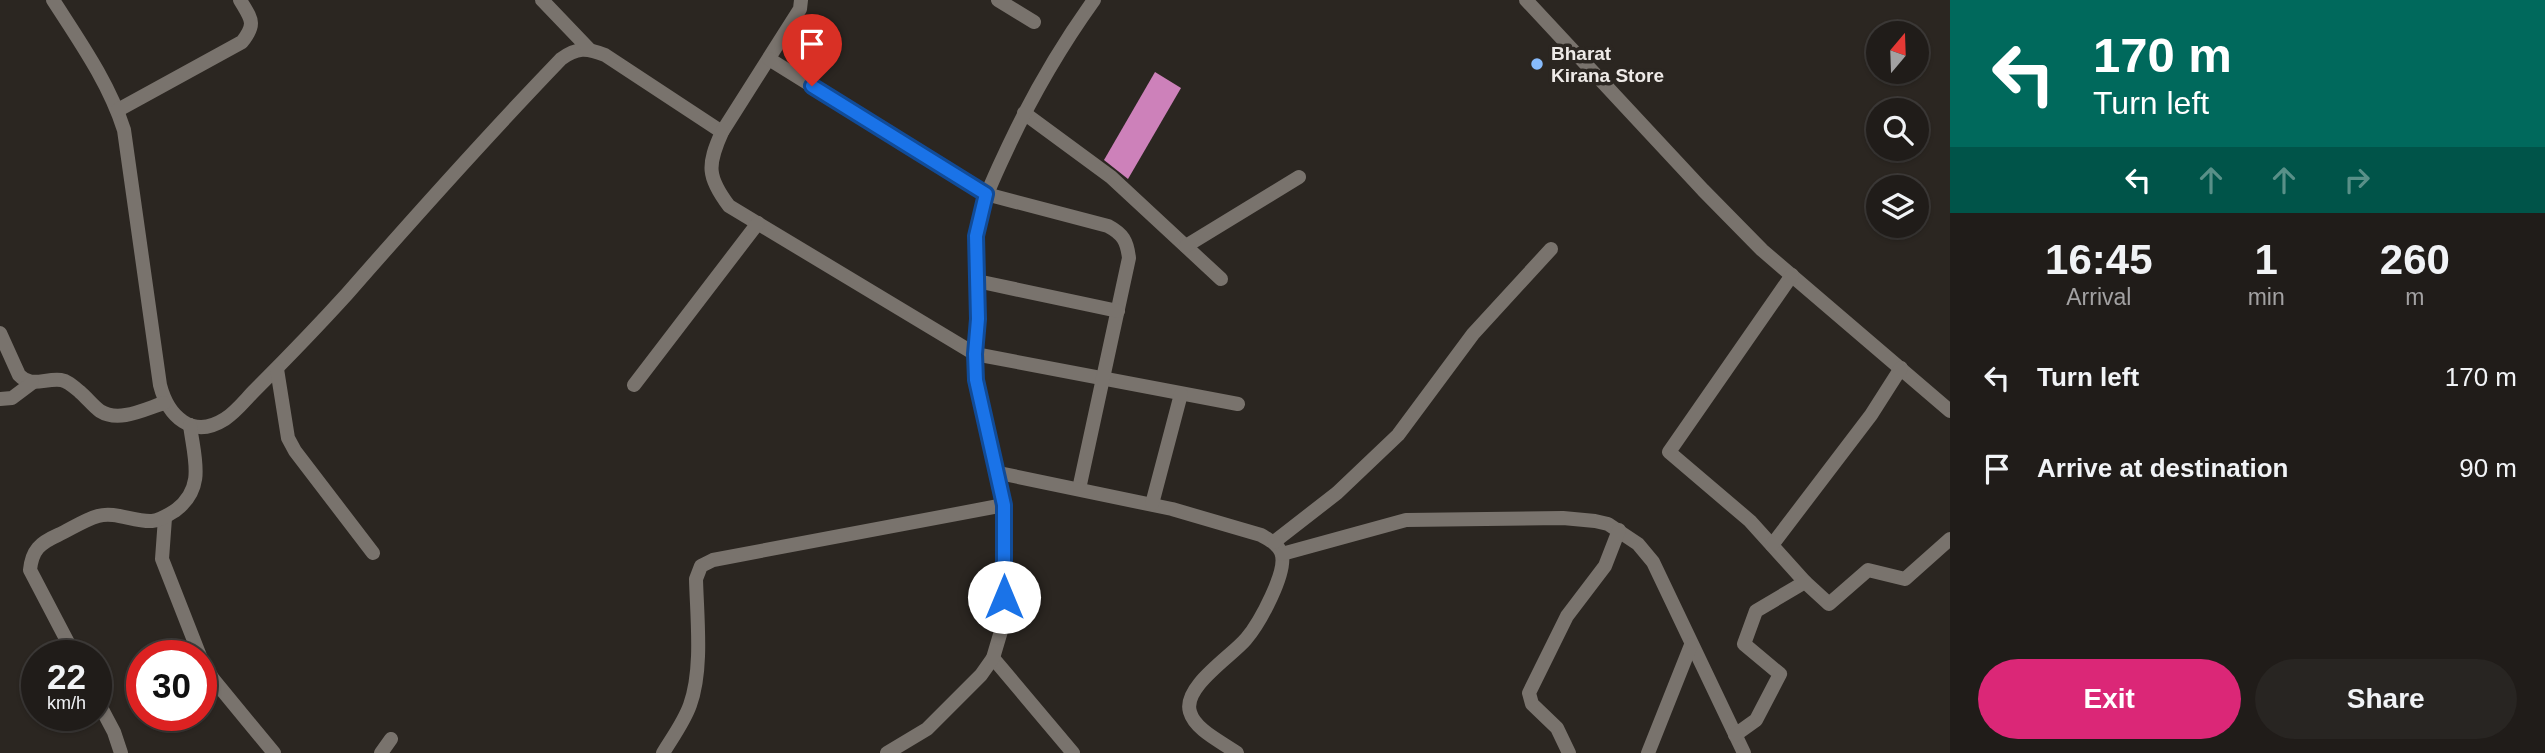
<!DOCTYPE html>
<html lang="en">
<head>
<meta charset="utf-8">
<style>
  :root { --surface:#201c19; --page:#282522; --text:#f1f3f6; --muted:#a2a1a2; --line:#3d3a38; --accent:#db2777 }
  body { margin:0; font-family:Helvetica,sans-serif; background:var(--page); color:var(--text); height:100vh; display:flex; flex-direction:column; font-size:26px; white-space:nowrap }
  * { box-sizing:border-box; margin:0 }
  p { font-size:23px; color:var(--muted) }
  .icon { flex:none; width:38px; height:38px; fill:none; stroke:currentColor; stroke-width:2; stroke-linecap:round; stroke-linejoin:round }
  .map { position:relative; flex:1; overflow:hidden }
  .details { display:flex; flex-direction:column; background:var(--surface); width:595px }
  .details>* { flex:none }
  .guide { background:#00695c; color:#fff; overflow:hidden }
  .needle { width:46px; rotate:19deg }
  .controls { position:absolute; left:1866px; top:21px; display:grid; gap:14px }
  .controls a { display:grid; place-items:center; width:63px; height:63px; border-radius:50%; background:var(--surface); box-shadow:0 2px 5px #0004,0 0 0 2px var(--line); font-size:35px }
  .speed { position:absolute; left:21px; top:640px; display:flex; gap:14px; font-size:35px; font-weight:700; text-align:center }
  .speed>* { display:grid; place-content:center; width:91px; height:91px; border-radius:50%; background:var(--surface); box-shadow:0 2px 5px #0004,0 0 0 2px var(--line); line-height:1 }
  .speed small { font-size:18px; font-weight:400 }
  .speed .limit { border:10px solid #d22; background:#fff; color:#111 }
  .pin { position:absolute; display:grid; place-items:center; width:60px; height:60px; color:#fff; margin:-72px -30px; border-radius:50% 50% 50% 0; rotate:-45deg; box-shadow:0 0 7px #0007 }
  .pin .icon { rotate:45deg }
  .me { position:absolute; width:77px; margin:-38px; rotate:0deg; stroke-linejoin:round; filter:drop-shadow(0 0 5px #0008) }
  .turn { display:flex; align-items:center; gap:24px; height:147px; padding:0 28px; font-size:32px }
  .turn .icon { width:91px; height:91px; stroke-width:2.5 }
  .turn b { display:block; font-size:49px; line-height:60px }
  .lanes { display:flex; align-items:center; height:66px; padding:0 28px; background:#0003; justify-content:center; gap:35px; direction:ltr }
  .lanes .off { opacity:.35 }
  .eta { display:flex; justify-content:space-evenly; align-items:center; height:119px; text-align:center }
  .eta b { font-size:42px; font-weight:700; line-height:49px }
  .cta { display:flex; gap:14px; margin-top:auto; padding:14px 28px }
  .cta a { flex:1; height:80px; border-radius:42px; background:var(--accent); color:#fff; font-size:28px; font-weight:700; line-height:80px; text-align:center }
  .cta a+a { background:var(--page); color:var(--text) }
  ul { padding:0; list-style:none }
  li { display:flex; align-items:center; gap:21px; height:91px; padding:0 28px }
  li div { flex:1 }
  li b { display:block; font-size:26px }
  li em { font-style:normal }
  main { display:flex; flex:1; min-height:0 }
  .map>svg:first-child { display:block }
  .building { fill:#cd81ba }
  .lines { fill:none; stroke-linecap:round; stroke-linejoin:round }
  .minor { stroke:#79736d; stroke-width:14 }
  .route-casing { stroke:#114b97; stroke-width:18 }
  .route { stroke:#1a73e8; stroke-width:12 }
  .poi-dot { fill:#87bbfc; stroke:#2b2621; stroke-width:2.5 }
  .labels { text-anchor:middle; stroke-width:7; stroke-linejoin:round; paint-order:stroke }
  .poi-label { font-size:19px; font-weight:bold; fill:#eeeae7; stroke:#2b2621; text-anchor:start }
</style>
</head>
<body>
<main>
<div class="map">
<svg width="1950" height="753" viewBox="0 0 1950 753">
  <rect width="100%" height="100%" fill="#2b2621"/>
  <polygon class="building" points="1155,72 1181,88 1128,179 1104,160"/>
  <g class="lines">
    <g class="minor">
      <path d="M53 0C80 42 109 83 124 130L160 385C168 416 192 440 225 419 236 412 246 399 255 390 287 358 317 327 347 294 417 214 488 135 561 59 577 47 587 48 605 55L722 132"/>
      <polyline points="542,0 589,49"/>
      <path d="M801 0 800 9 722 132C707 165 707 177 729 206L975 354 1238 404"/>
      <polyline points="998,0 1034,22"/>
      <polyline points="1526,0 1703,190 1762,250 1950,411"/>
      <path d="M769 59 986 194 1108 226C1123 234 1127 241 1129 258L1079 489"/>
      <path d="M118 110 242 42C257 23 251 19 240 0"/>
      <polyline points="1024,113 1111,177 1221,279"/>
      <polyline points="1186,246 1299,177"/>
      <polyline points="1792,275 1669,452 1750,521 1805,582"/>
      <polyline points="977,281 1118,311"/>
      <path d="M0 333 19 375C31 388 45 378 61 380 68 381 74 387 80 392 87 398 93 406 100 411 119 423 145 409 164 403"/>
      <polyline points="277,369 288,438 295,451 373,553"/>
      <polyline points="634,385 758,223"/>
      <polyline points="0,399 12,398 32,383"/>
      <path d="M999 473 1172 509 1261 535C1269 540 1277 543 1281 552 1289 570 1259 624 1246 639 1232 656 1182 687 1190 712 1195 730 1222 742 1237 753"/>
      <polyline points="1152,504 1181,394"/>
      <polyline points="165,518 162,559 200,656"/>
      <polyline points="1274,542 1337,493 1398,435 1473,334 1551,249"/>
      <polyline points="1772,545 1871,415 1901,368"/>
      <polyline points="1282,554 1406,520 1563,518 1595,521 1608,524 1638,544 1653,562 1744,753"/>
      <path d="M75 656 30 570C32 550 40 543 58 535 71 529 84 520 98 516 115 511 134 522 152 521 161 520 168 515 176 510 206 487 194 458 190 425"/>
      <polyline points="993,658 1073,753"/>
      <polyline points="201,659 213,679 274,753"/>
      <polyline points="96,698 114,732 121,753"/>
      <polyline points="1735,735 1756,720 1780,674 1744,644 1756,611 1805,582 1829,604 1868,570 1905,579 1950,539"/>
      <polyline points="381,753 391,739"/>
      <path d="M663 753C672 738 684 722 690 705 703 669 697 618 696 579L701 566 713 560 1004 505"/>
      <path d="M887 753 927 729 981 675 993 658 1004 621V505L976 380V236C981 202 995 175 1009 145 1033 94 1061 46 1094 0"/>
      <polyline points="1569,753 1557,728 1532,704 1529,693 1567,616 1605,566 1619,530"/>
      <polyline points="1648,753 1691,645"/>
    </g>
  </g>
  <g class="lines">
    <defs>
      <polyline id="route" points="812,86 986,194 976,236 978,319 975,354 976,380 1004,505 1004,597"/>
    </defs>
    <use href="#route" class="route-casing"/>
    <use href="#route" class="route"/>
  </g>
  <circle class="poi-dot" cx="1537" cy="64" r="7"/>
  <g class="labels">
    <g class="poi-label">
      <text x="1551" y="60">Bharat<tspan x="1551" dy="22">Kirana Store</tspan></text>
    </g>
  </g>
</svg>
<div class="controls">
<a><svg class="needle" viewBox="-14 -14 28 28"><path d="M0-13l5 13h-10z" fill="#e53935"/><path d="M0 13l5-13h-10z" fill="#a2a1a2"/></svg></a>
<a><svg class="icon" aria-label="search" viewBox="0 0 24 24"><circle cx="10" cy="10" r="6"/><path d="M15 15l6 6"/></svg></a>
<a><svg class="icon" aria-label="layers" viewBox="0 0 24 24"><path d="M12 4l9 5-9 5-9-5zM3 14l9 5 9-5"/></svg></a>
</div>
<div class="speed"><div>22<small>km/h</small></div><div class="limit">30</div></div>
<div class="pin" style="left:812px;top:86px;background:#d93025"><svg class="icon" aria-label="arrive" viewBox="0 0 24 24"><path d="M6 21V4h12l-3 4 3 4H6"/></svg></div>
<svg class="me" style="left:1004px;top:597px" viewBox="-20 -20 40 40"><circle r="19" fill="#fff"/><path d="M0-13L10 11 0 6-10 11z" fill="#1a73e8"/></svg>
</div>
<section class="details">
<div class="guide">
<div class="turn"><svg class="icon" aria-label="left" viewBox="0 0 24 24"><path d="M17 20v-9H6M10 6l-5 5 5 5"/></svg><div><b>170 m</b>Turn left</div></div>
<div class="lanes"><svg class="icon" aria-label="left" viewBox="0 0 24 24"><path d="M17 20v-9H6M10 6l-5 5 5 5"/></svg><svg class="icon off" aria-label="ahead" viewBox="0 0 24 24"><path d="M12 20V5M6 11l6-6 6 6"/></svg><svg class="icon off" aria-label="ahead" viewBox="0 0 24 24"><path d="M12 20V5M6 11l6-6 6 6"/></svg><svg class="icon off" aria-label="right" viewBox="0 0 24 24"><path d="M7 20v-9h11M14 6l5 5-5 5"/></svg></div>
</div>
<div class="eta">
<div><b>16:45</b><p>Arrival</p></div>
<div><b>1</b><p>min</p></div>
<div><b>260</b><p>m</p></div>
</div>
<ul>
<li><svg class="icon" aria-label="left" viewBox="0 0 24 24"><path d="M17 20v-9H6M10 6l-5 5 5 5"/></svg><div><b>Turn left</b></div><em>170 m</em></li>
<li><svg class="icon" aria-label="arrive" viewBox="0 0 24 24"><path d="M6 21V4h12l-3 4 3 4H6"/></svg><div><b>Arrive at destination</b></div><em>90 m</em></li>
</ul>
<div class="cta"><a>Exit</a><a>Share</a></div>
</section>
</main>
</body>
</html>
